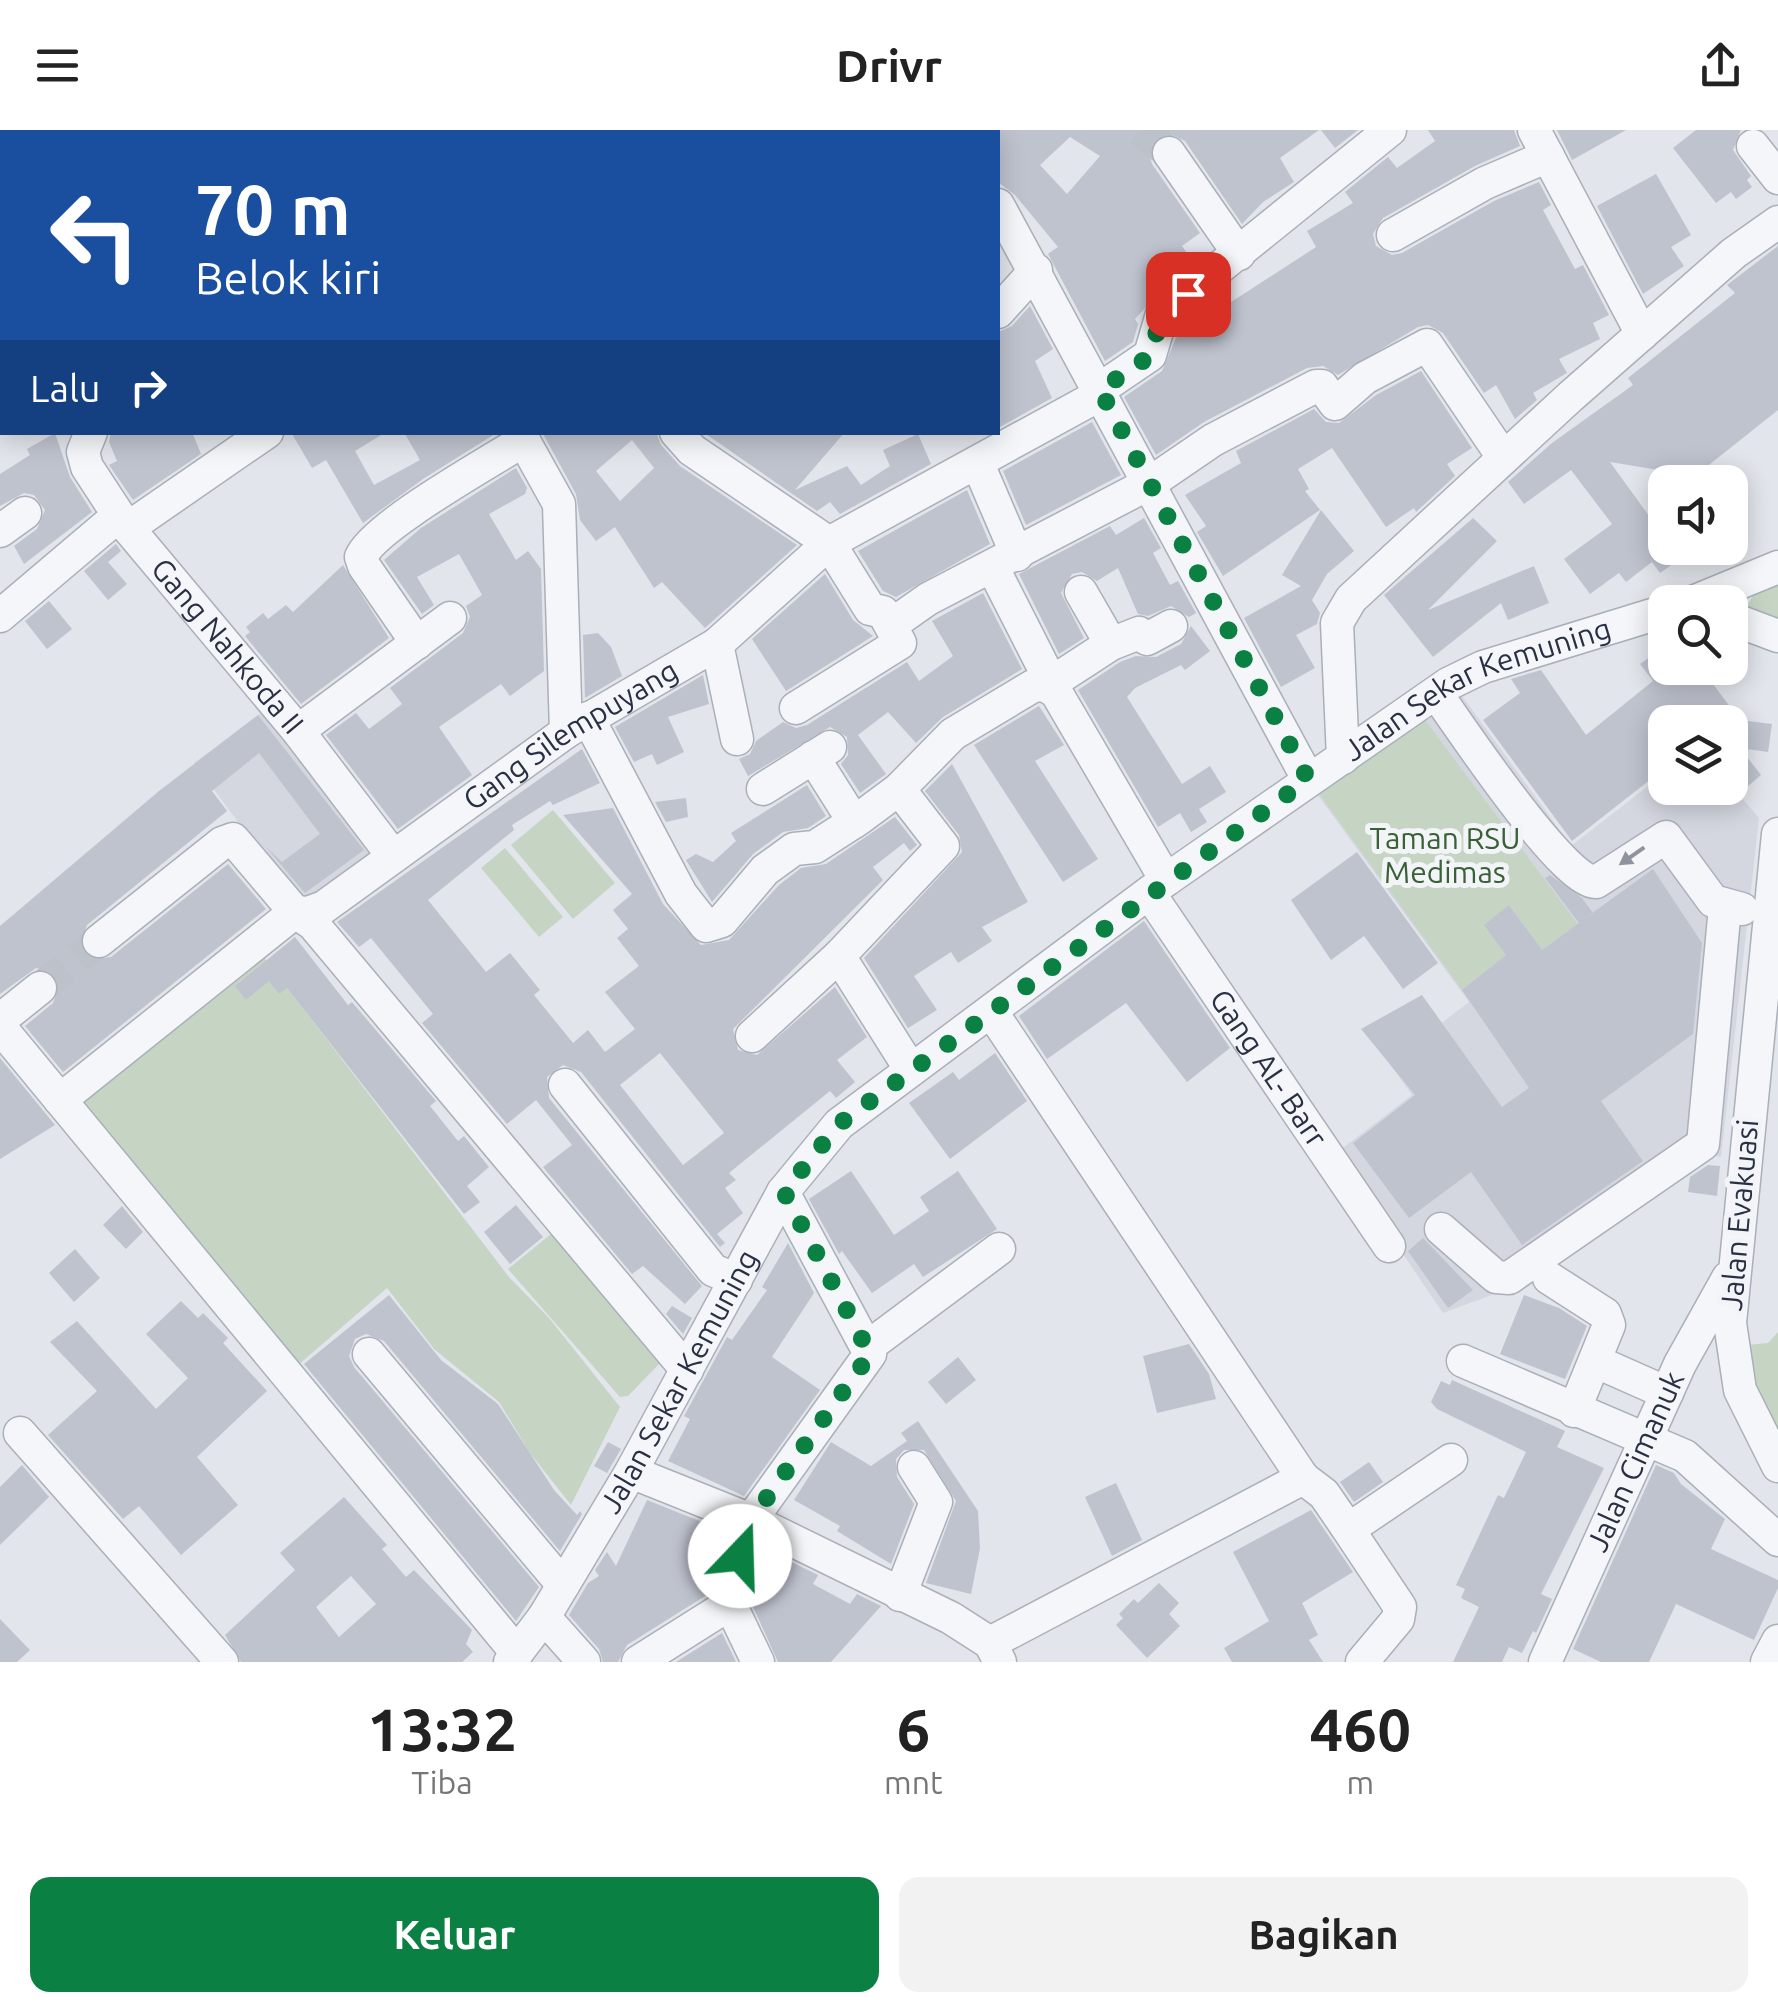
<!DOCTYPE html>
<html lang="id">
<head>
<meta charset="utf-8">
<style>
  :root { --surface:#fff; --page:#f2f2f2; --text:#222; --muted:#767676; --accent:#0b8043 }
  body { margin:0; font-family:Ubuntu,sans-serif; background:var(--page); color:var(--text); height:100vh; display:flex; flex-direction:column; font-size:38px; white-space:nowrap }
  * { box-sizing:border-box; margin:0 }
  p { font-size:32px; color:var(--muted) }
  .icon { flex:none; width:55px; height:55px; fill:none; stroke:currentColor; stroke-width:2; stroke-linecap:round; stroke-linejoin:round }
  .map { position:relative; height:1532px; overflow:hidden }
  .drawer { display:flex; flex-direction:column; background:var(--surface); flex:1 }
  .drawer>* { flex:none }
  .guide { position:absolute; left:0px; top:0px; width:1000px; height:305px; box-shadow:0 5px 25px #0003; background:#1a4fa0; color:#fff; overflow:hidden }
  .buttons { position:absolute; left:1648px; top:335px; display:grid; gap:20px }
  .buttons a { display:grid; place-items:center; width:100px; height:100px; border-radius:20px; background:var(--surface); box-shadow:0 5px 25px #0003; font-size:50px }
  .pin { position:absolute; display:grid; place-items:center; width:85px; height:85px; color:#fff; margin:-42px; border-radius:20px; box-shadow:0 5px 15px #0006 }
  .me { position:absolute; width:110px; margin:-55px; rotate:21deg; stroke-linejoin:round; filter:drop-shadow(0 0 8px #0008) }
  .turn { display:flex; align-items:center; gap:35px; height:210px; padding:0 30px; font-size:45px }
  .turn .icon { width:130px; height:130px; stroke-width:2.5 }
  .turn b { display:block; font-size:70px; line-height:85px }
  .then { display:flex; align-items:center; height:95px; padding:0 30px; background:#0003; gap:20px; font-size:38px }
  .eta { display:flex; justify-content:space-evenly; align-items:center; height:170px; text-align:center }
  .eta b { font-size:60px; font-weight:600; line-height:70px }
  .primary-button { display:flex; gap:20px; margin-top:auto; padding:20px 30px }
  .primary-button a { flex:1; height:115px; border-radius:20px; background:var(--accent); color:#fff; font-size:40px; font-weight:600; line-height:115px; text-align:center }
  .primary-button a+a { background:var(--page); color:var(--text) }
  header { display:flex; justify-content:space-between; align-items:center; height:130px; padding:0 30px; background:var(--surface); font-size:45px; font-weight:600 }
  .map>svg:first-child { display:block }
  .built { fill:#d4d7e0 }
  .green { fill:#c6d5c3 }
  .building { fill:#bfc3ce; fill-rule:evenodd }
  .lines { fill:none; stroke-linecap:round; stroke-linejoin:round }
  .minor-tunnel { stroke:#bdc1ca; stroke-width:32; stroke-dasharray:32 16; stroke-linecap:butt }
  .minor-casing { stroke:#aaafb9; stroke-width:35 }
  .minor { stroke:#f5f6f9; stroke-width:32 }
  .oneway { fill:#8f939e }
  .route { stroke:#0b8043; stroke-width:18; stroke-dasharray:0 32.4 }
  .labels { text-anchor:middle; stroke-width:10; stroke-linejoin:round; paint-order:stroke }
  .street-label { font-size:30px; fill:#293044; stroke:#f2f4f8 }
  .park-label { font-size:30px; fill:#3a6036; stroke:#f2f4f8 }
</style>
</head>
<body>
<header><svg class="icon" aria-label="menu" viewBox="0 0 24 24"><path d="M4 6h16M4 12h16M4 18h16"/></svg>Drivr<svg class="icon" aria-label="share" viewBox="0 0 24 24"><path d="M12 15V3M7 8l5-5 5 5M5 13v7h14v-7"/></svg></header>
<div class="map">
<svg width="1778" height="1532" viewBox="0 0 1778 1532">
  <rect width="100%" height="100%" fill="#e2e5eb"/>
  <g class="built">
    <polygon points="1455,556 1571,716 1665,643 1665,658 1730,658 1730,654 1759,688 1721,1027 1700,1023 1500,1162 1443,1183 1335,1024 1412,965 1389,933 1469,872 1309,653"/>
    <polygon points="273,574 383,721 305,781 194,633"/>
  </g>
  <g class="green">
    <polygon points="1778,449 1778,492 1750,482 1747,476 1755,462"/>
    <polygon points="1419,582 1578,794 1525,832 1510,810 1526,798 1510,776 1506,825 1462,860 1311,653"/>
    <polygon points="553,680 615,753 573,789 511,715"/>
    <polygon points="505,718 563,787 539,807 481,738"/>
    <polygon points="262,825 509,1147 549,1188 620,1277 571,1375 530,1323 499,1272 434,1219 387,1158 297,1236 71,970"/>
    <polygon points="551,1104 660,1233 628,1266 620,1267 508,1139"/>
    <polygon points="1778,1202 1778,1303 1756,1255 1747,1215 1768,1213"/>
  </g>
  <g class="building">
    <path d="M998 0H1319L1280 28 1294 52 1263 72 1242 94 1185 11 1168 3 1157 7 1149 24 1152 34 1200 103 1182 116 1189 126 1162 145 1167 154 1135 189 1138 194 1133 212 1105 231 1048 124 1058 117 1015 65 998 52ZM1070 7 1100 26 1067 64 1040 35Z"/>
    <polygon points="1321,0 1358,0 1335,18"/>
    <polygon points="1428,0 1514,0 1520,16 1475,36 1383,88 1373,104 1376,116 1392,125 1402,123 1494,71 1539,52 1551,75 1543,80 1575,139 1583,135 1609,185 1593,193 1600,209 1559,229 1567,243 1533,263 1537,270 1515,289 1496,255 1484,263 1443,203 1428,195 1418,197 1338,245 1323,236 1307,238 1204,292 1156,325 1124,267 1162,241 1176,208 1316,117 1307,101 1353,73 1345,62 1388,27 1397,38 1435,11"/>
    <polygon points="1557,0 1626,0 1572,30"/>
    <polygon points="1696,0 1741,0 1733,20 1751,46 1747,50 1752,57 1736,69 1731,62 1716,73 1673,18"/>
    <polygon points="1656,44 1691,105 1671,117 1684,136 1643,164 1597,76"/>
    <polygon points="1778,116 1778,280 1695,346 1610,332 1665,408 1665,418 1672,418 1680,429 1660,443 1652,432 1626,452 1619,443 1590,464 1564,429 1612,394 1571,340 1524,374 1508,352 1552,313 1633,255 1628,248 1735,163 1727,155"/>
    <polygon points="1030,176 1053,219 1035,231 1052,268 998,298 998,202 1012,196"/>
    <polygon points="1421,241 1472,318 1447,334 1455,346 1416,382 1414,378 1386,397 1332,318 1298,339 1309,359 1305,361 1320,380 1223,446 1197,402 1206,396 1185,365 1241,333 1236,321 1314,279 1326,292 1339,293 1376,265"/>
    <polygon points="1092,292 1121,345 1026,395 1003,341"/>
    <polygon points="111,302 192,302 201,324 133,370 109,335 117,331 109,312"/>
    <polygon points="291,302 386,302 355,321 374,355 420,330 404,302 498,302 423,349 363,393 326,330 312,338"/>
    <path d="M542 302H656L661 315 680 336 797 415 705 498 662 452 654 458 615 397 596 411 580 390 576 364ZM632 310 654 338 620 371 596 341Z"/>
    <polygon points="703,302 845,302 795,360 847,336 861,355 890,336 883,320 918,304 931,334 840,384 830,372 817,381"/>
    <polygon points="55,303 70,347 92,382 24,434 14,416 37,399 45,380 34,365 24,363 0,376 0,344 30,325 27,319"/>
    <polygon points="516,338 527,358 525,364 489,384 516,430 528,421 541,439 544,541 510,566 501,554 439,597 472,645 398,699 326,605 356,583 369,599 402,574 390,558 463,503 470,487 466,476 482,465 459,424 417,447 434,475 422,484 384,430 421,398"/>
    <polygon points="967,360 990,414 896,467 883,461 858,421"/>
    <polygon points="1321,380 1354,421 1327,444 1312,470 1320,483 1317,494 1296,505 1315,538 1281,557 1244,488 1301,456 1282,445"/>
    <polygon points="1144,388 1161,418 1153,423 1170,455 1178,451 1196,483 1189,487 1171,476 1148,486 1138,484 1118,438 1097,451 1082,442 1072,444 1061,463 1084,508 1059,524 1019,444 1110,396 1116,405"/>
    <polygon points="1473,388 1497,411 1428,480 1534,436 1549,473 1508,490 1501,473 1433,527 1384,465"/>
    <polygon points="116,414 121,421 108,432 127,454 108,470 84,441"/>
    <polygon points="343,435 389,508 301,574 245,506 250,502 246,497 263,483 268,489 286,475 293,482"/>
    <polygon points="825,444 853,490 873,506 786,561 752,509"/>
    <polygon points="983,463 1022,539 943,587 916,613 888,582 858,605 886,644 860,663 841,634 848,625 847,607 830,597 748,646 739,629 750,624 756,611 783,592 796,598 807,595 907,532 919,551 953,526 932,491"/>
    <polygon points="49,471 72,499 47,519 25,491"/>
    <polygon points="1191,496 1210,521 1185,540 1181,535 1135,558 1127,567 1182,654 1210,636 1226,662 1199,679 1207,692 1191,702 1180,683 1158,697 1078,560 1120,532 1136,526 1156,527 1181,514"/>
    <polygon points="598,503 611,517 622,546 585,568 583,505"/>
    <polygon points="1665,516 1665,538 1701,538 1740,590 1772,594 1768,622 1740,618 1761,645 1739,664 1730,653 1730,592 1665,592 1665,638 1572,711 1483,590 1520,563 1511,549 1541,540 1586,605 1653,551 1640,534"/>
    <polygon points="703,545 709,574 668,587 684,622 657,635 652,624 634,632 615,597"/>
    <polygon points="1039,576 1064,615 1035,631 1098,729 1063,752 974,615"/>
    <polygon points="258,585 364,720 305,763 265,716 282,732 320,704 259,623 212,661 227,681 87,795 80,815 91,829 111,827 228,734 266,779 63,942 25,896 53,873 60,854 48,840 36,838 0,864 0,796 159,661"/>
    <path d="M582 619 600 653 553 675 550 671 512 695 514 700 428 770 486 842 510 823 540 860 534 865 573 913 588 900 605 922 635 899 605 862 639 836 617 808 628 799 613 780 632 764 563 685 613 678 663 774 701 815 729 810 779 755 801 738 826 734 895 687 917 715 910 721 904 713 873 737 883 750 733 899 738 920 757 925 835 857 867 907 837 930 855 952 836 968 830 961 729 1043 736 1050 725 1058 743 1083 717 1104 725 1113 720 1117 581 942 563 935 547 947 549 968 702 1156 685 1174 643 1136 632 1144 543 1037 572 1015 536 970 507 994 422 893 433 884 371 808 359 817 337 792ZM660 923 724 1003 683 1035 620 955Z"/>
    <polygon points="952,634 1028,772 982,797 992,811 958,833 951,822 914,846 937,880 908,898 864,828 962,722 959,705 925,661"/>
    <polygon points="807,655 826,686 808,698 783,702 753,724 712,772 686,730 696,724 713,732 736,711 731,703"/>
    <polygon points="686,668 688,687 666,692 655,672"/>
    <polygon points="1357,722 1438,833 1403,859 1364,806 1331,830 1291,770"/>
    <polygon points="1653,739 1702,813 1693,904 1601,971 1643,1031 1522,1115 1471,1042 1409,1088 1353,1013 1415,965 1361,899 1422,865 1502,977 1529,958 1462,860 1506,825 1484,795 1509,775 1542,820 1579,793 1545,748 1550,745 1582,768 1593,783 1584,789"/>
    <polygon points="1144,791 1230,918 1187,952 1126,873 1047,929 1019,886"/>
    <polygon points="295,807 348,875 352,872 436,971 430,976 458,1011 464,1006 489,1037 467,1056 480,1072 464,1084 287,858 279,864 269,851 246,870 235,856"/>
    <polygon points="995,923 1027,971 950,1029 909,973 953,942 959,950"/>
    <polygon points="0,928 55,995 0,1029"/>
    <polygon points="1708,1035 1720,1036 1717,1066 1688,1062 1690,1047"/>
    <polygon points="851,1041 894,1105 929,1081 920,1067 958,1041 997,1099 923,1147 914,1134 872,1163 842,1121 839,1124 809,1069"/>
    <polygon points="516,1075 543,1107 510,1134 484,1102"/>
    <polygon points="122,1076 143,1102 126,1119 103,1095"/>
    <polygon points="1423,1108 1473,1160 1448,1178 1408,1121"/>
    <polygon points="788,1113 814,1163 772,1227 820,1260 744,1366 668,1331 690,1289 684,1286 727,1207 732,1210 767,1160 762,1157"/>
    <polygon points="75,1119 100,1148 74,1172 49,1143"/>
    <polygon points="389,1165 441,1230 498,1274 554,1360 577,1385 580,1381 582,1384 560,1421 384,1211 366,1204 355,1209 349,1226 354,1237 539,1457 516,1491 304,1234"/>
    <polygon points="1524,1165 1559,1178 1587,1196 1565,1249 1500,1224"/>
    <polygon points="181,1171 198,1188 203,1183 228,1208 223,1213 267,1261 197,1327 238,1375 181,1425 139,1376 123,1389 48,1305 97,1261 50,1212 77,1191 156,1279 188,1248 146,1204"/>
    <polygon points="672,1176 692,1188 683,1204 666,1184"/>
    <polygon points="1189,1214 1209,1244 1216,1269 1157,1283 1143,1226"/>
    <polygon points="958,1227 976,1250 946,1274 928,1252"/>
    <polygon points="1452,1250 1565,1301 1557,1317 1604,1338 1541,1464 1552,1469 1536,1503 1533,1501 1522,1523 1509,1517 1502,1532 1453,1532 1479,1477 1461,1468 1465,1459 1456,1455 1498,1365 1504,1368 1526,1322 1437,1279 1431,1272 1441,1251 1450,1255"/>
    <polygon points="918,1291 978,1381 980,1418 971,1464 926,1453 956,1371 924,1320 904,1320 896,1329 897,1347 914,1374 891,1434 837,1401 840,1396 794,1370 831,1312 871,1336 907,1311 901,1303"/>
    <polygon points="608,1312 621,1319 607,1343 594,1336"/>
    <polygon points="1369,1332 1383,1352 1354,1372 1340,1352"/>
    <polygon points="22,1335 49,1367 0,1415 0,1357"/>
    <polygon points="1656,1335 1674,1343 1681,1354 1725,1389 1711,1419 1778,1450 1778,1458 1754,1510 1676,1474 1649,1532 1601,1532 1573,1519"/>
    <polygon points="1116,1353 1142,1410 1112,1426 1085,1367"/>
    <path d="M344 1367 387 1415 382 1419 406 1447 414 1440 472 1500 466 1514 473 1522 462 1532H241L225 1505 295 1440 280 1423ZM351 1446 376 1474 339 1507 316 1477Z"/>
    <polygon points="647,1370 727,1402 709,1449 713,1461 627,1515 618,1532 603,1532 599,1519 569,1485 588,1453 599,1446 595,1440 607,1422 616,1436"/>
    <polygon points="1311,1380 1353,1442 1302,1473 1318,1505 1309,1510 1323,1532 1232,1532 1224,1518 1269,1491 1233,1422"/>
    <polygon points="767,1420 818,1445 813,1454 850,1474 857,1464 881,1476 831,1532 778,1532 751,1472"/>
    <polygon points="1159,1453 1179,1473 1169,1484 1180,1496 1147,1528 1116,1495 1123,1488 1119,1484 1134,1469 1138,1473"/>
    <polygon points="0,1489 30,1520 17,1532 0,1532"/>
    <polygon points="722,1503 736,1532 676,1532"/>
  </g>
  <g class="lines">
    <g class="minor-tunnel">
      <polyline points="1140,0 1169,23"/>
      <polyline points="40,858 99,811"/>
    </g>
    <defs>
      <g id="minor">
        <polyline points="150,0 153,2"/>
        <polyline points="307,0 309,2"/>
        <polyline points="520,0 522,2"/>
        <polyline points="623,0 624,2"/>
        <polyline points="948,0 950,2"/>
        <polyline points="1534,0 1642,204"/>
        <polyline points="225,2 229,0"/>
        <polyline points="705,2 708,0"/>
        <polyline points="1753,16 1778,48"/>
        <polyline points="0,17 2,16"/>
        <polyline points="1169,23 1239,124"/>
        <polyline points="998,75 1308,649"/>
        <polyline points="0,96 2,97"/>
        <polyline points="1393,105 1485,53 1548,26"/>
        <polyline points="998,182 1036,140"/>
        <polyline points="1100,259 1150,225 1162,184 1390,0"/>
        <path id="s1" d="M91 302 83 322 87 337 123 392 298 601 393 726"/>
        <polyline points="519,302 559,374 566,602"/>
        <polyline points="676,302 692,320 829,413 870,479 883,482 900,513 796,578"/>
        <polyline points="978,334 1017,425"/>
        <polyline points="128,398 267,302"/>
        <polyline points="0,401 25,383"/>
        <polyline points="993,438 1056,562"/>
        <polyline points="1081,462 1111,514"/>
        <polyline points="1693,472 1778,437"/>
        <polyline points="0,486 118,386"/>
        <polyline points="1730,488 1778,506"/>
        <polyline points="891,495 928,469 1150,353 1213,310 1316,256 1322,256 1335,274 1365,248 1427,215 1503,327"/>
        <path d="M417 513 364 436 361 427C374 396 490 332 524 310"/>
        <polyline points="717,514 737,609"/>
        <polyline points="1051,553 1111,514 1139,503 1147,509 1171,496"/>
        <path d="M1436 563C1458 594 1565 755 1596 752L1666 707 1713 771 1742 779"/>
        <polyline points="588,588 681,764 706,796 722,791 765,740 794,719 815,717 860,688 899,659 953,604 1033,556 1044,555 1056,562 1166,750"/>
        <polyline points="298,601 450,488"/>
        <polyline points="813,627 854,692"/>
        <polyline points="1343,628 1337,493 1351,469 1570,267 1734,123 1778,92"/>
        <polyline points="763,659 830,617"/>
        <polyline points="1778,704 1730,1193 1740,1260 1778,1336"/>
        <path id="s2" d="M1149 763 1389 1116"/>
        <polyline points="99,811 222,713 233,709 295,782 313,794 687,1240"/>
        <polyline points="839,826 943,716 899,659"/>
        <polyline points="991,881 1303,1348"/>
        <polyline points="0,890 40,858"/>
        <polyline points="0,897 517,1523"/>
        <polyline points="752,906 839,826 911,940"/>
        <polyline points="565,955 713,1140 736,1150"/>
        <path id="s3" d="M60 970 295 782 308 783 324 777 566 602 717 514 829 413 1103 263"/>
        <polyline points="1441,1099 1496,1147 1509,1148 1703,1014 1725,777"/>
        <polyline points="1549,1148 1605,1184 1609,1195 1574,1281"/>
        <polyline points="869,1216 999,1119"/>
        <polyline points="369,1224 563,1455"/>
        <polyline points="1463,1231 1685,1326 1778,1410"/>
        <polyline points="1597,1232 1667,1263"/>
        <polyline points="20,1303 222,1532"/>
        <polyline points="631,1342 751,1390 951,1488 990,1513 1000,1532"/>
        <polyline points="1346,1396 1400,1477 1398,1489 1362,1532"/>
        <polyline points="900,1465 936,1372 914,1337"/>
        <polyline points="544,1487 584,1532"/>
        <polyline points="990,1513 1303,1348 1324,1364 1346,1396 1352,1397 1451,1330"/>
        <path id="s4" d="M510 1532 544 1487 631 1342 783 1062 839 994 1166 750 1448 554 1483 537 1665 481"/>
        <polyline points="638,1532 730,1474"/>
        <polyline points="758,1532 730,1474 751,1390 870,1224 783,1062"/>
        <path id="s5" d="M1545 1532 1680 1234 1728 1148"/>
        <polyline points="1767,1532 1778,1511"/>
      </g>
    </defs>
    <use href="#minor" class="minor-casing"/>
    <use href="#minor" class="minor"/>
  </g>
  <defs><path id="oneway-solid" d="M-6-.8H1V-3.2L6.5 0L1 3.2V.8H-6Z" transform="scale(2.5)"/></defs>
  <use class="oneway" href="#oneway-solid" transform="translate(1632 726) rotate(145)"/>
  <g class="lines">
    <polyline class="route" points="740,1426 751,1390 870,1224 784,1062 839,994 1308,649 1100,260 1150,226 1162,184 1188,164"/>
  </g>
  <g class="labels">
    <g class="street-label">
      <text dy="10" stroke="none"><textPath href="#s1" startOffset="265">Gang Nahkoda II</textPath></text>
      <text dy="10" stroke="none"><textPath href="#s4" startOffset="1408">Jalan Sekar Kemuning</textPath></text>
      <text dy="10" stroke="none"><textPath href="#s3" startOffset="632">Gang Silempuyang</textPath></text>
      <text dy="10" stroke="none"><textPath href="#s2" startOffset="212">Gang AL- Barr</textPath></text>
      <text transform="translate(1740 1085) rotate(-85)" y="10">Jalan Evakuasi</text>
      <text dy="10" stroke="none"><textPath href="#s4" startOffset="328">Jalan Sekar Kemuning</textPath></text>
      <text dy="10" stroke="none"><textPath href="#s5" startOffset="220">Jalan Cimanuk</textPath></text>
    </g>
    <g class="park-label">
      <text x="1445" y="719">Taman RSU<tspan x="1445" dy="34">Medimas</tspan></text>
    </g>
  </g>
</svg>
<div class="buttons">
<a><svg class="icon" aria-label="sound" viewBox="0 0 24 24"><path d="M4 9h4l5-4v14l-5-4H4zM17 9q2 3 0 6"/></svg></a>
<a><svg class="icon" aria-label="search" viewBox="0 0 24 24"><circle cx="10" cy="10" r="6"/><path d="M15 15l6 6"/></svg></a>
<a><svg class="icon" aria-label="layers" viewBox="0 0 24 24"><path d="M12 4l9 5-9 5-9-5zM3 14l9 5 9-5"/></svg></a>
</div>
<div class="pin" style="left:1188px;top:164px;background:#d93025"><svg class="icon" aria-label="arrive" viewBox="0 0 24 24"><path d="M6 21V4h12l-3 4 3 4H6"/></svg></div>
<svg class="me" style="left:740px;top:1426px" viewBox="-20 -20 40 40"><circle r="19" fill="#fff"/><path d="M0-13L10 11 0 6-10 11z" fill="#0b8043"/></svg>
<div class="guide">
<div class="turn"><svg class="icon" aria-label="left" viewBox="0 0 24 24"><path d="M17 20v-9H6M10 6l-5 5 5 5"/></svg><div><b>70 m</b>Belok kiri</div></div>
<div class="then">Lalu<svg class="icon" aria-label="right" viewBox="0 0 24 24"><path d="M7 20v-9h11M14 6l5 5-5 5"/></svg></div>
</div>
</div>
<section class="drawer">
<div class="eta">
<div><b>13:32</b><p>Tiba</p></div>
<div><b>6</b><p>mnt</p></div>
<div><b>460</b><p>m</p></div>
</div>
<div class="primary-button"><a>Keluar</a><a>Bagikan</a></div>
</section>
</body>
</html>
